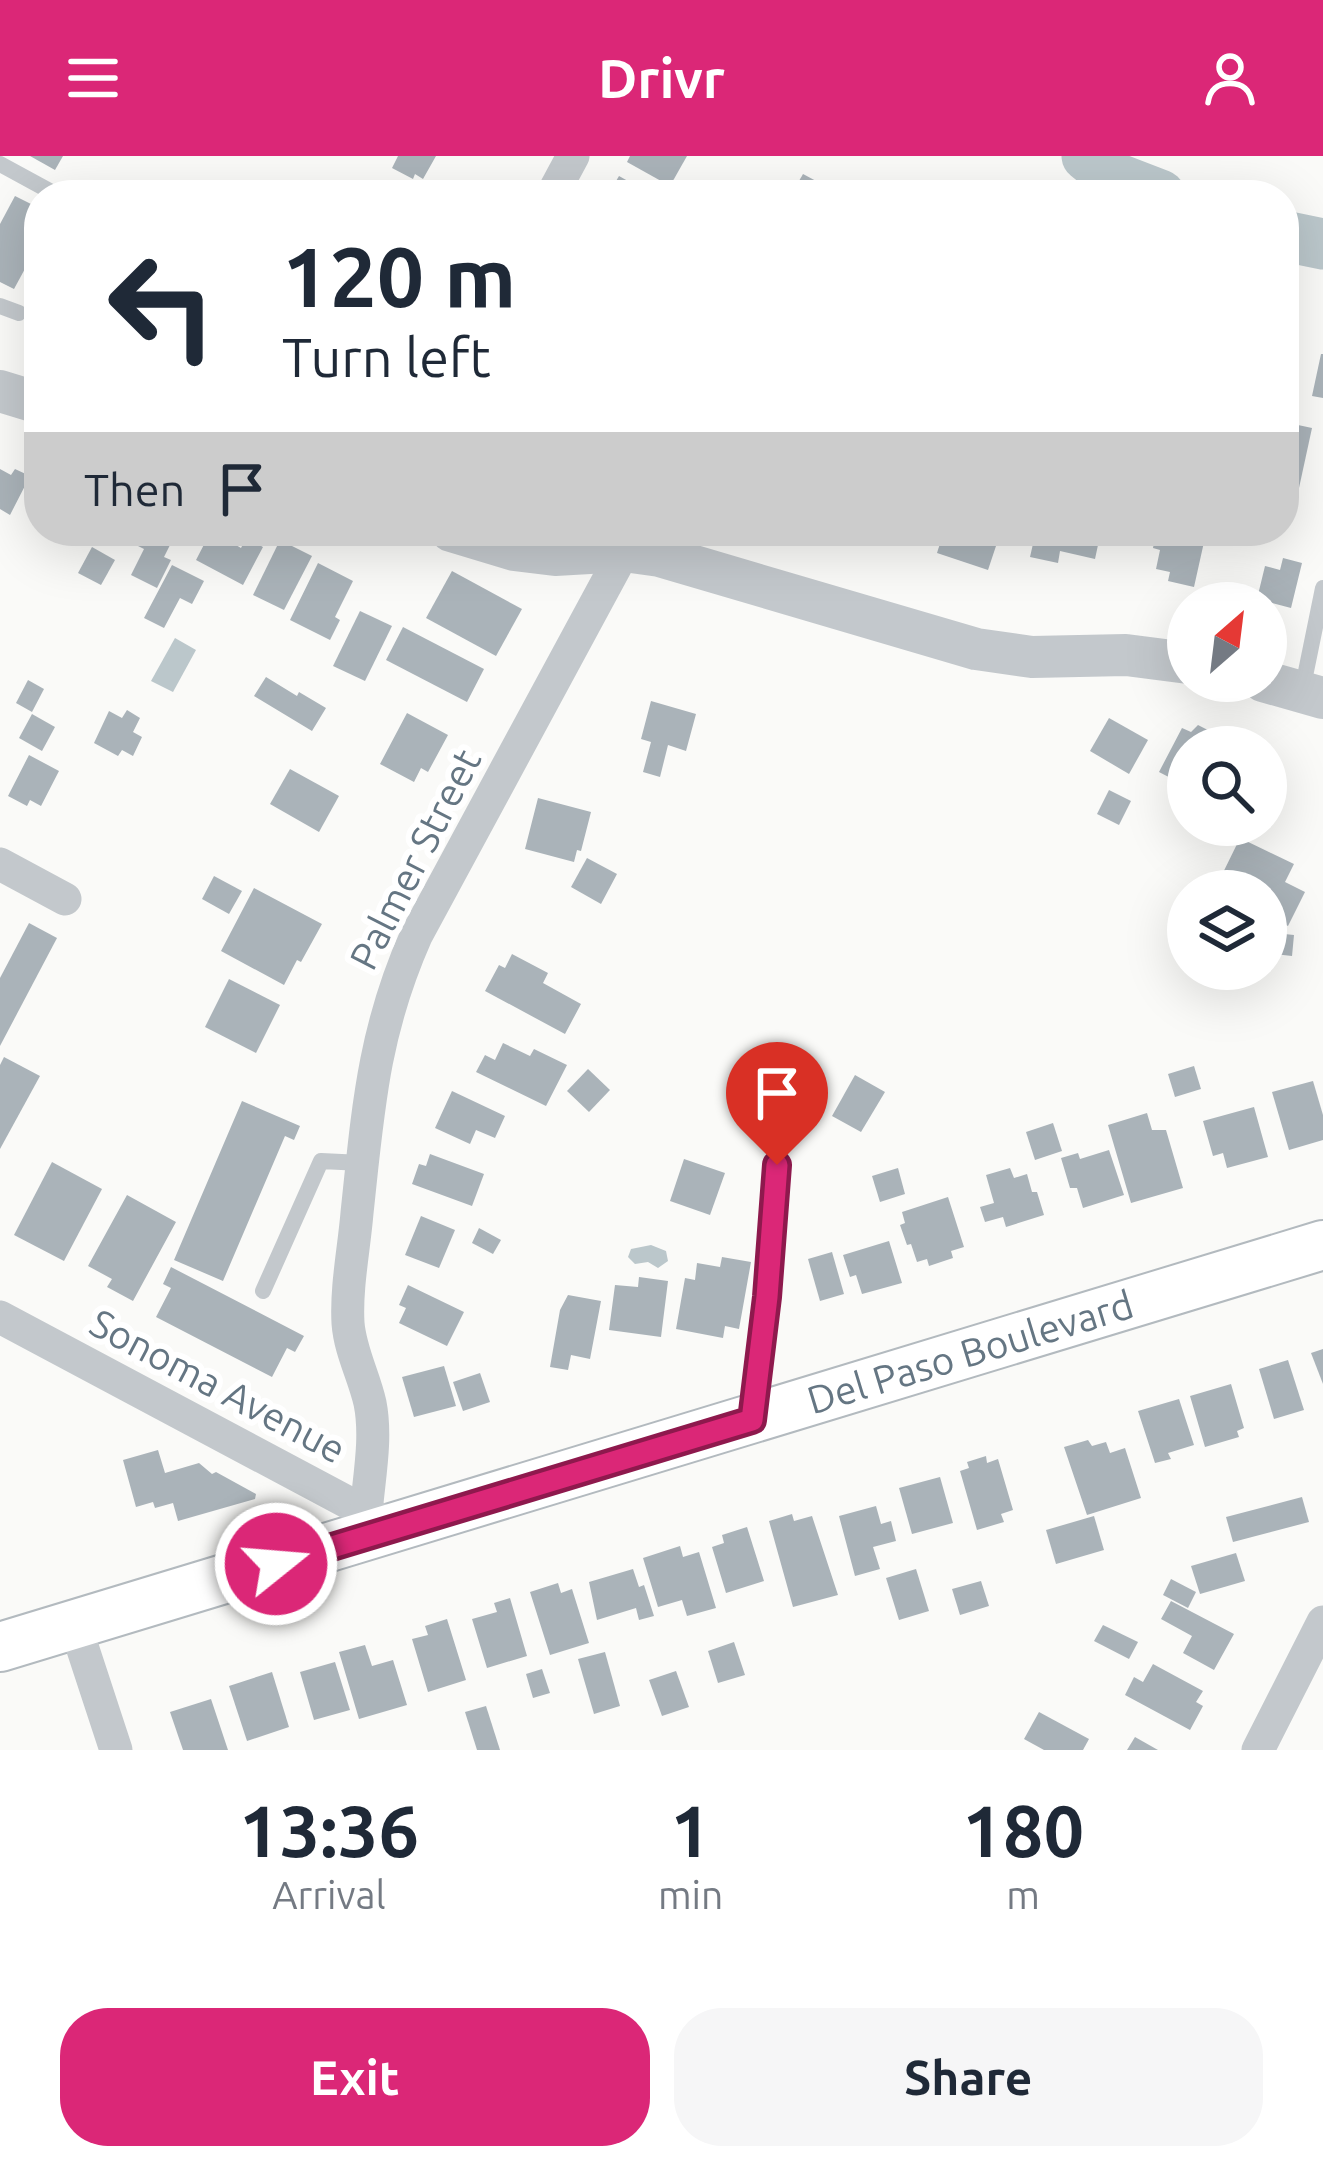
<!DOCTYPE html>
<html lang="en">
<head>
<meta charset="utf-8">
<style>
  :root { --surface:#fff; --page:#f6f6f7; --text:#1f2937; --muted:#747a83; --accent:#db2777 }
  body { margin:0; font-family:Ubuntu,sans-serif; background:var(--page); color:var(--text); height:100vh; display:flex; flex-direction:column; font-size:45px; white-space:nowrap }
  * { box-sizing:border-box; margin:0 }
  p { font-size:39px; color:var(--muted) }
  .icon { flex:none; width:66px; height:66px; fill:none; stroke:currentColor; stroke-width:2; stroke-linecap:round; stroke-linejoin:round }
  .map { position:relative; height:1594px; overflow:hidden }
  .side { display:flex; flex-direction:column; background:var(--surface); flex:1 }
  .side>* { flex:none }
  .banner { position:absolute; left:24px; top:24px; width:1275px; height:366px; border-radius:48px; box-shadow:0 12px 48px #0002; background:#fff; color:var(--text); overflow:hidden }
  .needle { width:78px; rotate:28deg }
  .fabs { position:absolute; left:1167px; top:426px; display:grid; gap:24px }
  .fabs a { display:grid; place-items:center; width:120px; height:120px; border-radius:50%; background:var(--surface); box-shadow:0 12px 48px #0002; font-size:60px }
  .pin { position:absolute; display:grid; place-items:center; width:102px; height:102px; color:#fff; margin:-123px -51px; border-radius:50% 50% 50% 0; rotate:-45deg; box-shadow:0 0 12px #0007 }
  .pin .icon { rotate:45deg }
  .me { position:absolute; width:132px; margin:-66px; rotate:73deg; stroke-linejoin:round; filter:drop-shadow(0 0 9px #0008) }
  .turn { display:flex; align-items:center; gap:42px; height:252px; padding:0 60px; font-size:54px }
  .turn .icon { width:156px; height:156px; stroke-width:2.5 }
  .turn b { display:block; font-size:84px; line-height:102px }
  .then { display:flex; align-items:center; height:114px; padding:0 60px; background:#0003; gap:24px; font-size:45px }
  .eta { display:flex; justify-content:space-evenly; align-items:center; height:204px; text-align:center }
  .eta b { font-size:72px; font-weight:700; line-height:84px }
  .cta { display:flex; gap:24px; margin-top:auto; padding:24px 60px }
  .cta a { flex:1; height:138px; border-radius:48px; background:var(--accent); color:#fff; font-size:48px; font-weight:700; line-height:138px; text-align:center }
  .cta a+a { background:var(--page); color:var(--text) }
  header { display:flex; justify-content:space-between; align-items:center; height:156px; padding:0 60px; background:var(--accent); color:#fff; font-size:54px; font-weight:700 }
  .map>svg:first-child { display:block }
  .water { fill:#bbc7cb }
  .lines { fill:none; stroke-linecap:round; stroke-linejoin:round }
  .river { stroke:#bbc7cb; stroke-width:51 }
  .building { fill:#aab3b9 }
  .secondary-casing { stroke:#b3babf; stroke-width:52 }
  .service { stroke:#c3c8cc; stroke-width:16 }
  .minor { stroke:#c3c8cc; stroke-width:33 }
  .tertiary { stroke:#c3c8cc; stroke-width:42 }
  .secondary { stroke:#fff; stroke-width:48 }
  .route-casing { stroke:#8e194d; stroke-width:30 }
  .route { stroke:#db2777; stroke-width:21 }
  .labels { text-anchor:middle; stroke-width:12; stroke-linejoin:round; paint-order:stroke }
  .street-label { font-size:39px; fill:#657683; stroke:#fff }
</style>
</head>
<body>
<header><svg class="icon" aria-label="menu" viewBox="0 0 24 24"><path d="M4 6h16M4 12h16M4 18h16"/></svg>Drivr<svg class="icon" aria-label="person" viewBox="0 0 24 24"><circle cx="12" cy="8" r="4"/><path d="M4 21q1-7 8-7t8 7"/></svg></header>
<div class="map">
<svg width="1323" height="1594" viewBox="0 0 1323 1594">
  <rect width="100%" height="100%" fill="#fafaf8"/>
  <g class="water">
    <polygon points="175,482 196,494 173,536 151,525"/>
    <polygon points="651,1089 666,1095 668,1105 658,1112 648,1106 635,1108 628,1101 631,1093"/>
  </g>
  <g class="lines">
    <g class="river">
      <polyline points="1087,0 1113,21 1160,39"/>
      <polyline points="1284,80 1323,88"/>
    </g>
  </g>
  <g class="building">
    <polygon points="30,0 63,0 55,14"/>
    <polygon points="398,0 436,0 423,23 415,18 413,23 392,12"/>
    <polygon points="630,0 687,0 670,30 627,6"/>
    <polygon points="803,18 833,34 830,39 791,39"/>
    <polygon points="619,20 653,39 608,39"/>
    <polygon points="137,27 151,35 148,39 130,39"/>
    <polygon points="15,40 39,52 39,87 14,133 0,126 0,68"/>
    <polygon points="1321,198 1323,198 1323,242 1312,240"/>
    <polygon points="1284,266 1312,272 1299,332 1284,328"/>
    <polygon points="0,313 11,319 15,313 30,320 10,359 0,353"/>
    <polygon points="120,375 177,375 164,401 171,404 157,432 131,419 144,393 118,380"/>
    <polygon points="211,375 233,378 229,385 241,392 246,382 263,391 243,429 196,404"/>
    <polygon points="944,375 1001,375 988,414 937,397"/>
    <polygon points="1044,375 1101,375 1095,403 1060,395 1058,407 1030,401 1035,379 1042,381"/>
    <polygon points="1156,376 1204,386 1194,431 1168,425 1170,416 1156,413 1160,394 1153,392"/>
    <polygon points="280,384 312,400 284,454 253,439"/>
    <polygon points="92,391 115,404 101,429 78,417"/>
    <polygon points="1283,402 1302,407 1291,452 1272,447 1270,454 1266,453 1266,447 1256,447 1265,410 1280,414"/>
    <polygon points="318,407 353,425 335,461 340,464 330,484 290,464"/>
    <polygon points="172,409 204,425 192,448 180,442 164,472 144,462"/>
    <polygon points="452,415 522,453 496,500 426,462"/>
    <polygon points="360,455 392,470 365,525 333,510"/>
    <polygon points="403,471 484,513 467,546 386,504"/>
    <polygon points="266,521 297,540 299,536 326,552 312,575 254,540"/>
    <polygon points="28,524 44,533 32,556 16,547"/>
    <polygon points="651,545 696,558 686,595 668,589 660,621 643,616 651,586 641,583"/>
    <polygon points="127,554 140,562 133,576 142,581 133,600 122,594 118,600 94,587 109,555 122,562"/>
    <polygon points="407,557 448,579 428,616 421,612 414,626 380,608"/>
    <polygon points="32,558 55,571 42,595 19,582"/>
    <polygon points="1109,562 1148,584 1129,618 1090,595"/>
    <polygon points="1198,569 1229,585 1225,591 1188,591 1188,631 1159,616 1182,572 1191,576"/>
    <polygon points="29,599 59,615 41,650 30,644 27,650 8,640"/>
    <polygon points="290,613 339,640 319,676 270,648"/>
    <polygon points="1109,634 1131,645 1119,669 1097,658"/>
    <polygon points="538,642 591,656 581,695 577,694 574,706 525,693"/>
    <polygon points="1240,682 1294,708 1285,726 1305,736 1288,770 1266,759 1266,735 1214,735"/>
    <polygon points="587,702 617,718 601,748 571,731"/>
    <polygon points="214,720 242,735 229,758 202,743"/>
    <polygon points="254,732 322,768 301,806 297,804 284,829 221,795"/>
    <polygon points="29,767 57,782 0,890 0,822"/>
    <polygon points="1266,776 1294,779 1292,800 1266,797"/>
    <polygon points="512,798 548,817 543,827 581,848 565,878 485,835 499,809 505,812"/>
    <polygon points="229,823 280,849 256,897 205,871"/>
    <polygon points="503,887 530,900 534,893 567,909 546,950 476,916 485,899 495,904"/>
    <polygon points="4,901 40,920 0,993 0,909"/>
    <polygon points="1194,910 1201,933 1175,941 1168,918"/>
    <polygon points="588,913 610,934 589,956 567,935"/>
    <polygon points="855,919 885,936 861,976 832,960"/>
    <polygon points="1313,925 1323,959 1323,984 1289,994 1272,936"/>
    <polygon points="452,935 505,960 495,982 476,974 470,988 435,972"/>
    <polygon points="242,945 300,970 294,984 285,980 223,1125 174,1104"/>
    <polygon points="1254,951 1268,1001 1227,1012 1223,997 1213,1000 1203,965"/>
    <polygon points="1147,957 1152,974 1166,974 1183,1032 1131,1047 1108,969"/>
    <polygon points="1053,967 1062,995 1035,1004 1026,976"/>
    <polygon points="1109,994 1124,1039 1083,1052 1077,1032 1070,1032 1061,1002 1078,997 1080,1003"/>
    <polygon points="430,998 484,1018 472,1050 412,1028 419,1008 426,1010"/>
    <polygon points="684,1003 725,1017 710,1059 670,1045"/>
    <polygon points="52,1006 102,1033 64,1105 14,1079"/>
    <polygon points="898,1012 905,1038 880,1046 872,1020"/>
    <polygon points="1010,1012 1014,1022 1027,1018 1032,1036 1037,1036 1044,1059 1006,1071 1003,1061 985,1066 980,1051 994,1047 986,1019"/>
    <polygon points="127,1039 176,1066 133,1145 107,1131 112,1123 88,1110"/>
    <polygon points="948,1041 964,1091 951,1095 953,1102 929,1110 927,1103 917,1106 911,1088 907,1089 900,1069 905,1067 902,1056"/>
    <polygon points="421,1060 455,1074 439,1112 405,1099"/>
    <polygon points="479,1072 501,1084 493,1098 472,1087"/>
    <polygon points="889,1085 902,1127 862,1138 856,1119 850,1121 843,1099"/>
    <polygon points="832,1096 844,1138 820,1145 808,1103"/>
    <polygon points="722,1101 751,1106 739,1173 725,1170 723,1182 676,1173 685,1122 695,1124 697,1107 720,1111"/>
    <polygon points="171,1111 304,1180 295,1196 287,1192 272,1221 156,1161 171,1132 163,1128"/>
    <polygon points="639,1121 668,1125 661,1181 609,1174 615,1129 638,1131"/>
    <polygon points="408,1129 464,1156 447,1190 399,1167 406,1152 399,1149"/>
    <polygon points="568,1139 601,1145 590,1203 571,1199 568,1214 550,1211 560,1154"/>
    <polygon points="1323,1193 1323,1228 1311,1197"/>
    <polygon points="1288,1204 1304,1254 1274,1263 1259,1213"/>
    <polygon points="444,1210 456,1250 414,1261 402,1221"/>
    <polygon points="480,1217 490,1246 463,1255 453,1226"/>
    <polygon points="1231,1228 1244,1272 1237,1275 1239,1281 1205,1291 1190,1240"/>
    <polygon points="1179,1243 1194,1289 1168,1297 1171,1303 1155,1307 1138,1255"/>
    <polygon points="1088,1284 1092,1290 1106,1286 1110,1297 1125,1292 1141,1342 1087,1359 1064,1291"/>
    <polygon points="158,1294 165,1317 199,1307 212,1318 216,1316 256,1338 255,1343 178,1365 173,1347 155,1352 153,1346 136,1351 123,1304"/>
    <polygon points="986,1300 987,1307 998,1303 1013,1354 1001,1358 1004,1366 977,1374 960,1315 969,1312 967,1306"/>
    <polygon points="940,1321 953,1367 912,1378 899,1332"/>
    <polygon points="1302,1341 1309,1366 1233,1386 1226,1361"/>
    <polygon points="876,1350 881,1368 891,1365 896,1385 873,1391 880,1413 855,1420 839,1360"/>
    <polygon points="792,1358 794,1365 812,1360 838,1439 793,1451 769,1365"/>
    <polygon points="1094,1360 1104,1394 1056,1408 1046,1374"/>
    <polygon points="747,1371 764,1425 726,1437 712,1391 724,1387 722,1379"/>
    <polygon points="680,1390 683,1401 699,1396 716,1452 687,1460 682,1444 658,1451 643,1402"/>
    <polygon points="1236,1397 1245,1425 1200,1438 1191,1410"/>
    <polygon points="633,1413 639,1431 644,1429 654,1460 639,1464 636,1452 597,1464 589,1426"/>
    <polygon points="916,1413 929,1455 899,1464 886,1422"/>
    <polygon points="1171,1423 1196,1436 1188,1452 1163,1439"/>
    <polygon points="981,1425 989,1450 960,1459 952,1433"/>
    <polygon points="558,1427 561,1437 572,1433 589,1487 550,1499 530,1436"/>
    <polygon points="510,1442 527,1500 487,1512 472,1463 497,1456 494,1447"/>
    <polygon points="1171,1445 1234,1478 1214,1514 1183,1497 1192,1480 1161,1463"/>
    <polygon points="447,1463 466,1524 428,1536 412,1483 428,1479 425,1470"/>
    <polygon points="1103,1469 1138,1486 1129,1503 1094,1485"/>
    <polygon points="734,1486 745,1519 718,1527 708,1495"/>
    <polygon points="365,1489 372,1510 393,1504 407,1549 359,1563 339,1496"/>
    <polygon points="605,1496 620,1550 594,1558 578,1503"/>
    <polygon points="335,1506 350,1554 314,1564 300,1516"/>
    <polygon points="1153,1508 1203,1535 1196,1546 1203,1550 1190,1574 1125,1539 1134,1521 1143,1526"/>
    <polygon points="542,1513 550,1537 533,1542 526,1518"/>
    <polygon points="676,1515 689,1551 662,1560 649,1524"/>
    <polygon points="272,1516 289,1571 247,1585 229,1530"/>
    <polygon points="211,1543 228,1594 183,1594 170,1556"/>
    <polygon points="486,1550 500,1594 477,1594 465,1556"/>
    <polygon points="1039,1556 1089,1583 1083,1594 1044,1594 1024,1583"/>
    <polygon points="1135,1581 1158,1594 1127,1594"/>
  </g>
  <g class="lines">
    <defs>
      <g id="secondary">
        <path id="s1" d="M0 1491 1323 1089"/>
      </g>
    </defs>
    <use href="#secondary" class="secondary-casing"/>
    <g class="service">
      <polyline points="0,8 57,39"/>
      <polyline points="0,150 19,157"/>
      <polyline points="675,403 688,375"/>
      <polyline points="1302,535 1323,432"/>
      <polyline points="263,1135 321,1005 362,1007"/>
      <polyline points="752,1257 767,1141 777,1009"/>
    </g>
    <g class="minor">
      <polyline points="552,39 573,0"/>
      <polyline points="0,708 65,743"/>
      <polyline points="0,1161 379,1363"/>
      <path d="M366 1357C369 1321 377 1282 370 1247 364 1220 350 1195 348 1167 346 1131 354 1093 357 1057 368 954 373 877 416 780L624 395"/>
      <polyline points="75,1469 116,1594"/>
      <polyline points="1258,1594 1323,1466"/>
    </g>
    <g class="tertiary">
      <polyline points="0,235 39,247"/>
      <polyline points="451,375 514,394 555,399 624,395 660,400 976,493 1032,501 1126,499 1188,507"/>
      <polyline points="1263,525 1323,542"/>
    </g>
    <use href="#secondary" class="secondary"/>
  </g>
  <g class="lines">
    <defs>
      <polyline id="route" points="276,1408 752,1264 767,1141 777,1009"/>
    </defs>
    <use href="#route" class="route-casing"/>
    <use href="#route" class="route"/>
  </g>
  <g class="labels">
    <g class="street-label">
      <text transform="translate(415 703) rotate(-63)" y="14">Palmer Street</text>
      <text dy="14" stroke="none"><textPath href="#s1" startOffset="1014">Del Paso Boulevard</textPath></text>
      <text transform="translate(218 1230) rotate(28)" y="14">Sonoma Avenue</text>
    </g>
  </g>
</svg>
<div class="fabs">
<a><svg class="needle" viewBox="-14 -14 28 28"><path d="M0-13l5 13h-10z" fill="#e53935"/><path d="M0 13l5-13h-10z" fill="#747a83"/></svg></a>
<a><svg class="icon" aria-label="search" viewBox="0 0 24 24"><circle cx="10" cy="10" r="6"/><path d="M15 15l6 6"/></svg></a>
<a><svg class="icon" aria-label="layers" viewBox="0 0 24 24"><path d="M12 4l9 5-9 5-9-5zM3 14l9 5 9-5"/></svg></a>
</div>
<div class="pin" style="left:777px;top:1009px;background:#d93025"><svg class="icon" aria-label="arrive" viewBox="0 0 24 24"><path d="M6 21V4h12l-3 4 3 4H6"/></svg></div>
<svg class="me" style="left:276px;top:1408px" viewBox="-20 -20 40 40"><circle r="17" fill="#db2777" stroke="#fff" stroke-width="3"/><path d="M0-11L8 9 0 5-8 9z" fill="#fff"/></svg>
<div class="banner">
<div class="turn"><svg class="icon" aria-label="left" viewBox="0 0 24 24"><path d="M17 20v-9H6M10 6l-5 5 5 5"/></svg><div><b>120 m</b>Turn left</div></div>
<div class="then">Then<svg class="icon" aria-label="arrive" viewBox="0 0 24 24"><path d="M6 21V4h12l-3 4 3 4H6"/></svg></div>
</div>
</div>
<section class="side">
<div class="eta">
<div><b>13:36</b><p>Arrival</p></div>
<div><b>1</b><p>min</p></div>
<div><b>180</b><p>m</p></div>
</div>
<div class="cta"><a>Exit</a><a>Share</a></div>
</section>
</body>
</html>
